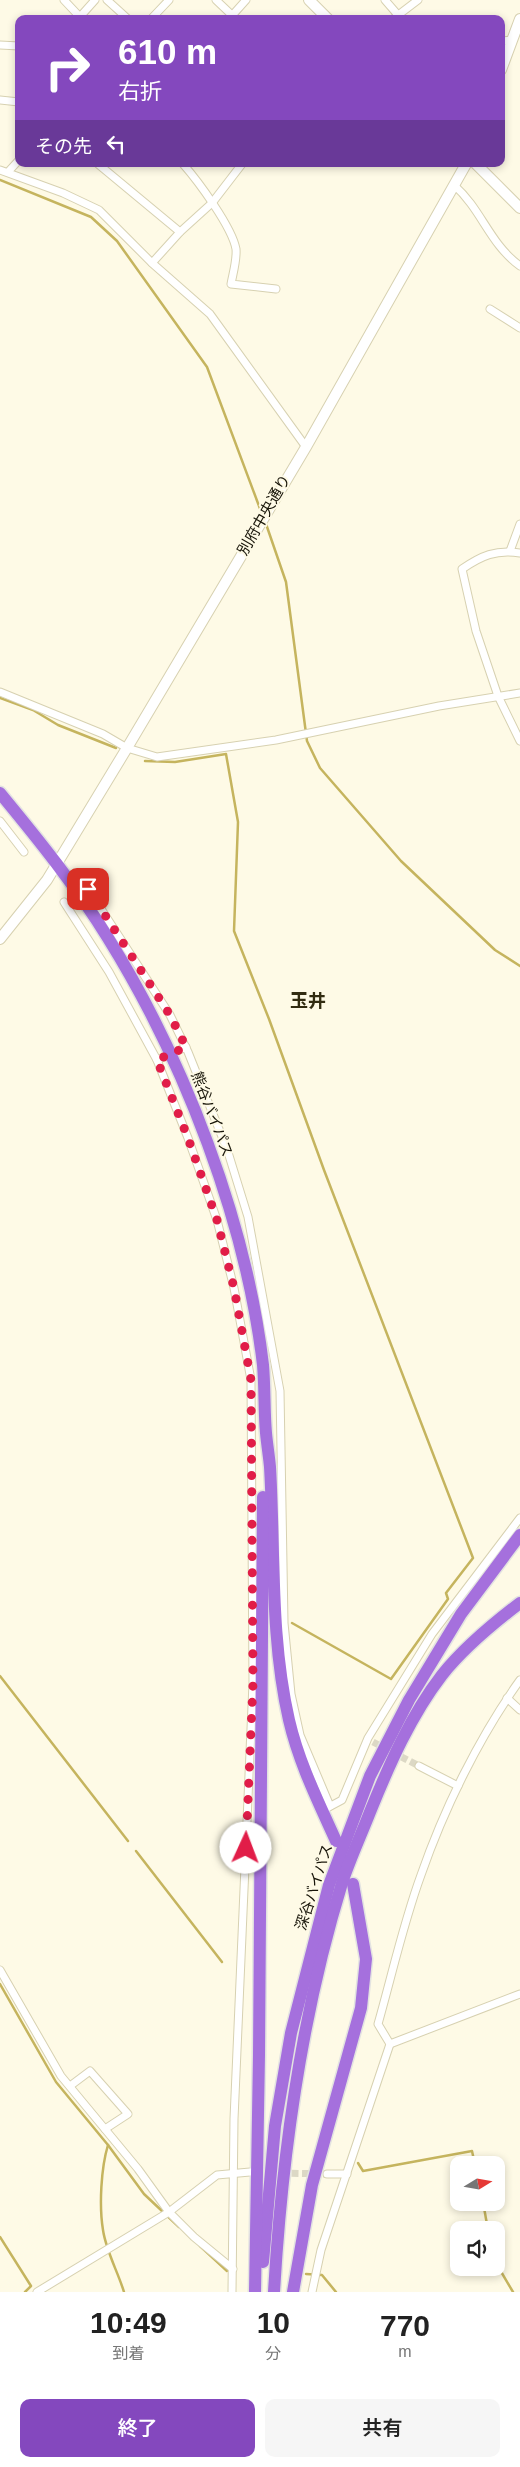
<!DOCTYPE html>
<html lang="ja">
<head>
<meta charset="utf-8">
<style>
  :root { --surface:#fff; --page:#f6f6f6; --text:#222; --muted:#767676; --accent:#8448be }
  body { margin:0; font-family:Arial,"Noto Sans JP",sans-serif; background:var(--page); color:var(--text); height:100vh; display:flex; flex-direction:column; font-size:19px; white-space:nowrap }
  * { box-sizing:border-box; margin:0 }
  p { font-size:16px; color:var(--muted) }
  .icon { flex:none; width:28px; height:28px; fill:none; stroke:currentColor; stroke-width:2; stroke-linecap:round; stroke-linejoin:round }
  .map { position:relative; height:2292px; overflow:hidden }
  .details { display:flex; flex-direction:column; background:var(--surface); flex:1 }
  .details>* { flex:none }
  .top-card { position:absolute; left:15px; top:15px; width:490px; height:152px; border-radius:10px; box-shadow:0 2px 8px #0003; background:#8448be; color:#fff; overflow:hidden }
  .needle { width:32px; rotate:79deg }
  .controls { position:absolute; left:450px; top:2156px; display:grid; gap:10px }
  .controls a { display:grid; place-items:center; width:55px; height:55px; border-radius:10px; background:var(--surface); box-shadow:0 2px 8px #0003; font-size:25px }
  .pin { position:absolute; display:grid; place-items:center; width:42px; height:42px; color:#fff; margin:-21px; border-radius:10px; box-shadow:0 2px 8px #0006 }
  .me { position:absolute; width:55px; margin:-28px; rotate:2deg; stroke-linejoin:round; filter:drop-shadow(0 0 4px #0008) }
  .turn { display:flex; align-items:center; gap:18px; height:105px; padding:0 20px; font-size:22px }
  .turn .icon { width:65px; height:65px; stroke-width:2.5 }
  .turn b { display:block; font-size:35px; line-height:42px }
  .then { display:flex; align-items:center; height:48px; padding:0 20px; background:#0003; gap:10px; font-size:19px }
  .eta { display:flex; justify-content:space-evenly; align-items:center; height:85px; text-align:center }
  .eta b { font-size:30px; font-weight:600; line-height:35px }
  .primary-button { display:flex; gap:10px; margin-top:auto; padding:10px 20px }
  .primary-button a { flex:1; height:58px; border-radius:10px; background:var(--accent); color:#fff; font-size:20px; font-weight:600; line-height:58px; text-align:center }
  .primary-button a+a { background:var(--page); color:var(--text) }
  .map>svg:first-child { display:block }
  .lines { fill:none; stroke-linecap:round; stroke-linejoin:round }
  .stream { stroke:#c5b45e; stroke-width:2.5 }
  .street-tunnel { stroke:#dcd8c5; stroke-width:7; stroke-dasharray:7 3.5; stroke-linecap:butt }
  .street-casing { stroke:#d7d1b1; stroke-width:9 }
  .secondary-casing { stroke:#d7d1b1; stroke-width:12 }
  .highway-casing { stroke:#e3e3e1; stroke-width:15 }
  .street { stroke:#fff; stroke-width:7 }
  .secondary { stroke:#fff; stroke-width:10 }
  .highway { stroke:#a570dd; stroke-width:12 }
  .route { stroke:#e11d48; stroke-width:9; stroke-dasharray:0 16.2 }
  .labels { text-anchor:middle; stroke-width:4; stroke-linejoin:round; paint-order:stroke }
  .street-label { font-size:15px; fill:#181509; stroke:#fefae6 }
  .quarter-label { font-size:18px; font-weight:bold; fill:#322c11; stroke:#fefae6 }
</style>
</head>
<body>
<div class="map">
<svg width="520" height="2292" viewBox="0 0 520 2292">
  <rect width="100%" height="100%" fill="#fefae6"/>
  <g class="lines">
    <g class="stream">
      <polyline points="0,180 91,217 117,241 207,367 262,514"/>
      <polyline points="265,521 286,582 307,741 320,768 401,861 495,950 520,966"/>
      <polyline points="0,698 33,710 58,725 116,748"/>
      <polyline points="145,761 175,762 226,754 238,822 234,931 269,1019 324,1170 473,1558 446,1593 448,1599 391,1679 292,1623"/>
      <polyline points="0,1676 128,1841"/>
      <polyline points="136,1851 222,1962"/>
      <polyline points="0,1984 56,2082 108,2145 144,2194 179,2227"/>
      <path d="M108 2145C101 2168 99 2206 103 2230 106 2251 118 2272 124 2292"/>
      <polyline points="358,2163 363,2171 472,2151 475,2165"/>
      <polyline points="483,2202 488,2230"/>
      <polyline points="0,2237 31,2286 25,2292"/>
      <polyline points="200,2246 227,2271"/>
      <polyline points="496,2263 513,2292"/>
      <polyline points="306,2274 322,2275 336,2292"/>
    </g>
    <g class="street-tunnel">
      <polyline points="373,1742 419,1766"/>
      <polyline points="281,2173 327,2174"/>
    </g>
    <defs>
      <g id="street">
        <polyline points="64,0 80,17"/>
        <polyline points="107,0 128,19"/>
        <polyline points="216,0 236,19"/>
        <polyline points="385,0 398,15"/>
        <polyline points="78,19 95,0"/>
        <polyline points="151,19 169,0"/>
        <polyline points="229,19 246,0"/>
        <polyline points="393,19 418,0"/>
        <polyline points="501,41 512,40"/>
        <polyline points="0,45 19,46"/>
        <polyline points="0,100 19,102"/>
        <polyline points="98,164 180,232"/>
        <path d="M183 164C198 181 232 227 236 249 237 260 233 273 231 284L276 289"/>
        <polyline points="0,170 63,193 99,210 152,263 210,314 306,447"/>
        <polyline points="8,172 19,160"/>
        <path d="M454 185C482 210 489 243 520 266"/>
        <polyline points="152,263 180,232 212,203 242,164"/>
        <polyline points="490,309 520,328"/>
        <polyline points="510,551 520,524"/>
        <path d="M520 553C496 549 481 556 462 569L476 631 498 696 520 741"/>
        <polyline points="0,692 103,734 127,748 157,757 276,740 439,706 520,693"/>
        <polyline points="0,821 24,852"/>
        <polyline points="88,889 170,1015 188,1052 227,1149 248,1217 280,1391 284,1623 291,1694 300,1735 330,1806"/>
        <polyline points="64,902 109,972 157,1060 188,1138 217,1220 234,1288 251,1380 253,1683 234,2119 232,2292"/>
        <polyline points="157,1060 186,1047"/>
        <polyline points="507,1698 520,1710"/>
        <polyline points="419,1766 458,1786"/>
        <polyline points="327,1808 342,1800 368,1738 432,1634 520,1518"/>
        <polyline points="0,1970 61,2076 138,2169 169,2212 194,2237 233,2269"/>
        <polyline points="390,2044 520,1994"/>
        <polyline points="70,2086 90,2071 128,2114 105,2129"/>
        <polyline points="327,2174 347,2174"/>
        <polyline points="37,2292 169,2212 217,2175 250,2172"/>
        <path d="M312 2292 321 2250 390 2044 378 2024C392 1975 403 1924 421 1875 444 1809 479 1737 520 1680"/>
      </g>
      <g id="secondary">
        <polyline points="309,0 328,19"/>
        <polyline points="501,70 520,19"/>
        <polyline points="476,164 520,208"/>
        <polyline points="0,939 47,880 127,748 306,447 466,164"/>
      </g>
      <g id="highway">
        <path d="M0 793C38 839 76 886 108 938 184 1060 246 1221 263 1365 265 1388 264 1411 266 1433 267 1444 269 1456 270 1467 275 1552 270 1637 289 1720 299 1763 318 1801 336 1841"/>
        <polyline points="263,2262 275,2126 291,2033 329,1885 370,1776 409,1700 461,1614 520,1535"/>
        <polyline points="255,2292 259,2055 263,1497"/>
        <path d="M274 2292C282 2153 301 2016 342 1883 350 1859 361 1835 370 1812 389 1765 411 1715 442 1675 462 1650 495 1622 520 1603"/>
        <polyline points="293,2292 312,2185 361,2008 366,1959 353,1884"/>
      </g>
    </defs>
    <use href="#street" class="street-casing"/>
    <use href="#secondary" class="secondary-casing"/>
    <use href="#highway" class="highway-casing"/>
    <use href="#street" class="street"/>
    <use href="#secondary" class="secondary"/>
    <use href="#highway" class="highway"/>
  </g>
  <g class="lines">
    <polyline class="route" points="88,889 170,1015 186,1047 157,1060 188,1138 217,1220 234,1288 251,1380 253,1683 246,1848"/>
  </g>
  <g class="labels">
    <g class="street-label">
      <text transform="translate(264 515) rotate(-60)" y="5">別府中央通り</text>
      <text transform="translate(212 1114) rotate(69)" y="5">熊谷バイパス</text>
      <text transform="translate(314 1887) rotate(-72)" y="5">深谷バイパス</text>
    </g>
    <g class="quarter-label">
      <text x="308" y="1007">玉井</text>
    </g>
  </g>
</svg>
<div class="controls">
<a><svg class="needle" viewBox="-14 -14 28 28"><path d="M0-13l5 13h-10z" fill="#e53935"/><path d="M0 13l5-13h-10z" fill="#767676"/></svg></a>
<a><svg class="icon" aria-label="sound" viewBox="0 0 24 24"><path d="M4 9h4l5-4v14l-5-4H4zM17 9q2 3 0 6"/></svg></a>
</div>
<div class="pin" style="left:88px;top:889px;background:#d93025"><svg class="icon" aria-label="arrive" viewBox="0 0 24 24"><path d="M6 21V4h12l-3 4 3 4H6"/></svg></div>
<svg class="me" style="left:246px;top:1848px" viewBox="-20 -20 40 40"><circle r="19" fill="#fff"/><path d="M0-13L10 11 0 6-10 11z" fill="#e11d48"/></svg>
<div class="top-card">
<div class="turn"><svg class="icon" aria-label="right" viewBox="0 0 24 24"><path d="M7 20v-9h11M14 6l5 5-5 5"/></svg><div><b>610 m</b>右折</div></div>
<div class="then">その先<svg class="icon" aria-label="left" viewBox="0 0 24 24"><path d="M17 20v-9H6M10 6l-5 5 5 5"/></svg></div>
</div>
</div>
<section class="details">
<div class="eta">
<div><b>10:49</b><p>到着</p></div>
<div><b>10</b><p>分</p></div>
<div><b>770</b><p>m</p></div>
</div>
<div class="primary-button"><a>終了</a><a>共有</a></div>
</section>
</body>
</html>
